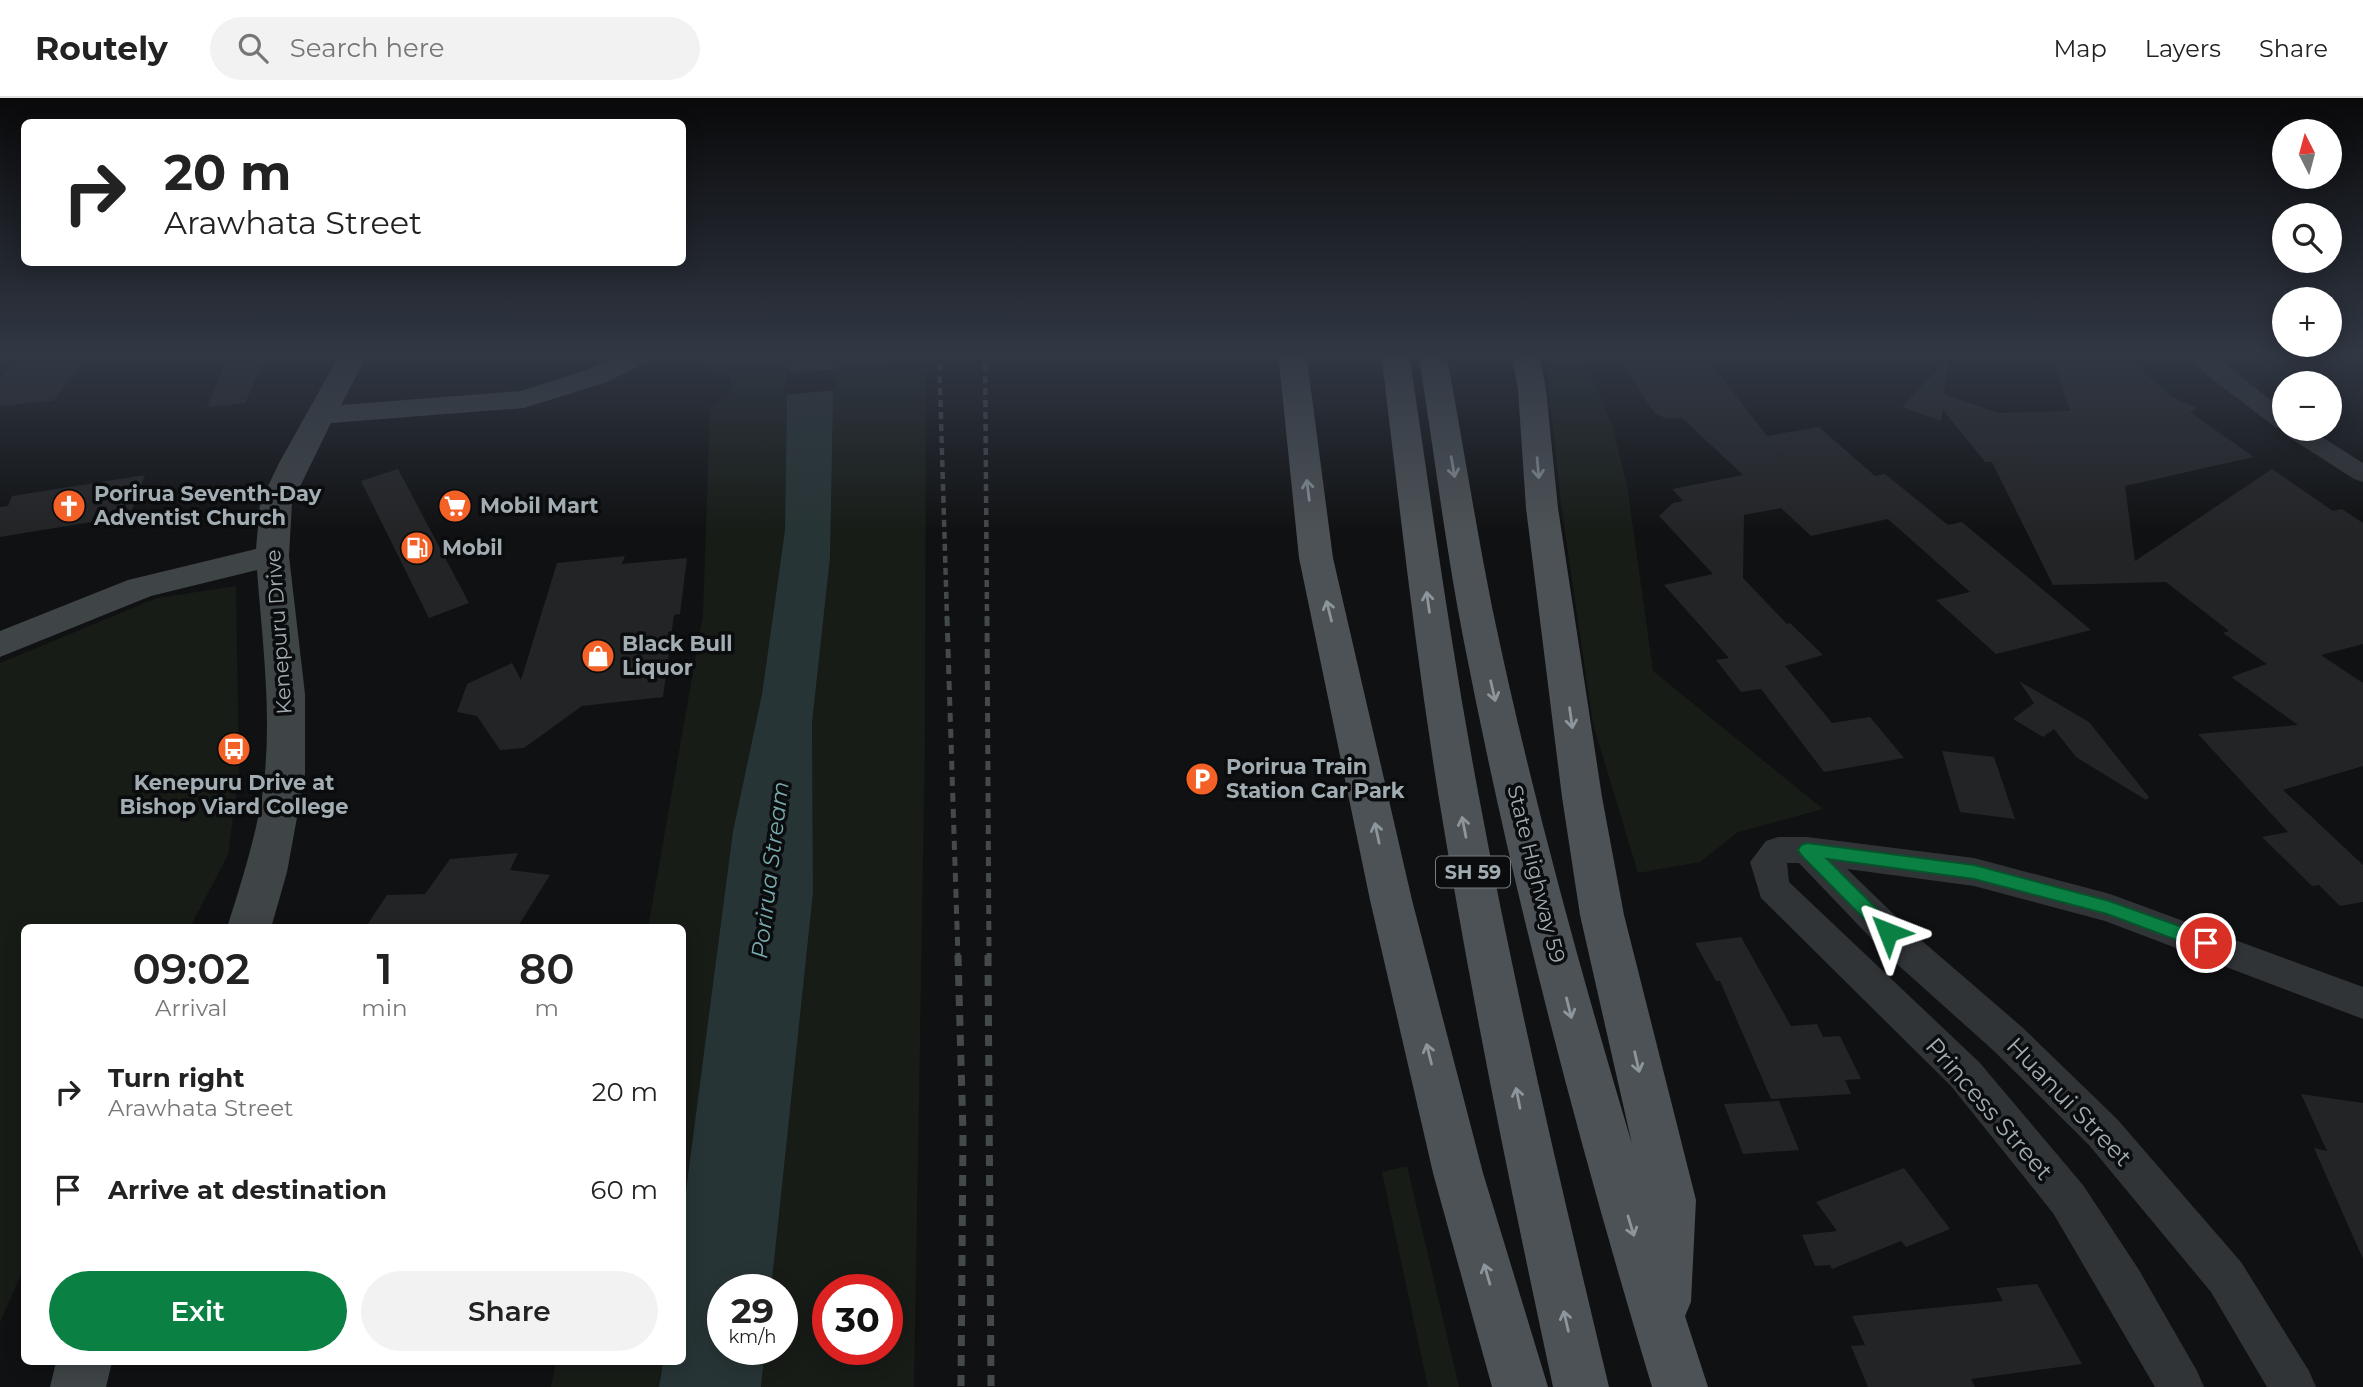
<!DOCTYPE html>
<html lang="en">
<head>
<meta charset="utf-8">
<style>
  :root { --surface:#fff; --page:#f2f2f2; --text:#222; --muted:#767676; --line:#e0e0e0; --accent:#0b8043 }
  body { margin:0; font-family:Montserrat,sans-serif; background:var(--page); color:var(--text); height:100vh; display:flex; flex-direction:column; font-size:26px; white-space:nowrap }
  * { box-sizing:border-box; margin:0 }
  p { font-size:23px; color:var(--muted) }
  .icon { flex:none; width:38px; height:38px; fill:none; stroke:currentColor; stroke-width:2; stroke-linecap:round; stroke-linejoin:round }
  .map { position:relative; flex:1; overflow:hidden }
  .side { position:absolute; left:21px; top:826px; width:665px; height:441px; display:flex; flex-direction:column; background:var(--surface); border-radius:10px; box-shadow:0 4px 18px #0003 }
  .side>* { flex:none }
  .top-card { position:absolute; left:21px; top:21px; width:665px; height:147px; border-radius:10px; box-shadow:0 4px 18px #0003; background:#fff; color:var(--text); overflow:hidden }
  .needle { width:46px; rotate:354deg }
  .fabs { position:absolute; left:2272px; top:21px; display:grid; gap:14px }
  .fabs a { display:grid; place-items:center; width:70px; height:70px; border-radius:50%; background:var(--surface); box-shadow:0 4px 18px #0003; font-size:35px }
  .speed { position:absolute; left:707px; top:1176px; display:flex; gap:14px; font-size:35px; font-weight:700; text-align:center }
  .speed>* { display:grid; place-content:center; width:91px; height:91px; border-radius:50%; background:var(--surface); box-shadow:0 4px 18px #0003; line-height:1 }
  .speed small { font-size:18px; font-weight:400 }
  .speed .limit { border:10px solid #d22; background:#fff; color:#111 }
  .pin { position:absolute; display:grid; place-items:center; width:60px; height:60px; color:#fff; margin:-30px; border:4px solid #fff; border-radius:50%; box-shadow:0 2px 7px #0007 }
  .me { position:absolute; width:77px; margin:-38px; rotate:315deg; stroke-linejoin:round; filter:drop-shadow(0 0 5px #0008) }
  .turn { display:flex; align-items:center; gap:24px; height:147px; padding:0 28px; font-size:32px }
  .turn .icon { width:91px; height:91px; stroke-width:2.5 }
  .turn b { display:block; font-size:49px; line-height:60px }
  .eta { display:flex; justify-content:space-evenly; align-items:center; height:119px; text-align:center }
  .eta b { font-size:42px; font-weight:600; line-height:49px }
  .button { display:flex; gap:14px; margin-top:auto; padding:14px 28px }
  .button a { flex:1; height:80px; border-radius:42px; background:var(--accent); color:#fff; font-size:28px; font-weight:600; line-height:80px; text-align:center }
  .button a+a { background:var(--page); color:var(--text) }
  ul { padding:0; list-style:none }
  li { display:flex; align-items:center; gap:21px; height:98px; padding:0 28px }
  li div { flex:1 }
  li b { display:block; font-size:26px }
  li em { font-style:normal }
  header { display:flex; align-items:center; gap:42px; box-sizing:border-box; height:98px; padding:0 35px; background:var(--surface); border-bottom:2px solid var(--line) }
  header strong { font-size:33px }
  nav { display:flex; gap:38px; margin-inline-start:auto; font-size:24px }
  .search { width:490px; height:63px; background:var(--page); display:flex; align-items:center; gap:18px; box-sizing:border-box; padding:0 24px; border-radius:38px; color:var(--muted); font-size:26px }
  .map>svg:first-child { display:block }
  .green { fill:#181c17; fill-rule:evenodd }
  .water { fill:#273435 }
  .pier { fill:#101112 }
  .building { fill:#232426 }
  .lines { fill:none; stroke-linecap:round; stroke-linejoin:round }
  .street { fill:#313437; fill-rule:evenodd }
  .secondary { fill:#3f4447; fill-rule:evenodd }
  .primary { fill:#4d5256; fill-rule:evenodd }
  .rail-far2 { stroke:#44494c; stroke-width:4.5; stroke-dasharray:7 5; stroke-linecap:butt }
  .rail-far1 { stroke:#44494c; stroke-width:5; stroke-dasharray:9 7; stroke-linecap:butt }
  .rail { stroke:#44494c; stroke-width:7; stroke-dasharray:11 9; stroke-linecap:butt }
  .oneway { stroke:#8c969c }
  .route { fill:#0b8043; stroke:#07532c; stroke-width:2 }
  .labels { text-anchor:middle; stroke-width:7; stroke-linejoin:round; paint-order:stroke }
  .shield { fill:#0b0c0d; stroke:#747d81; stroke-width:2 }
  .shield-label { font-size:19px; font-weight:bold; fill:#a1adb3 }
  .poi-label { font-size:21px; font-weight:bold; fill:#a1adb3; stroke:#0b0c0d; text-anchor:start }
  .street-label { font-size:21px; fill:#a1adb3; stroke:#0b0c0d }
  .water-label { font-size:23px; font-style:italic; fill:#77aaaf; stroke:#0b0c0d }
  .near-street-label { font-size:24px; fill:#a1adb3; stroke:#0b0c0d }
</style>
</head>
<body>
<header>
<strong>Routely</strong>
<div class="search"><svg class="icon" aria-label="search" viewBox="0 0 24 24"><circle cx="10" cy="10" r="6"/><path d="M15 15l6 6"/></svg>Search here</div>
<nav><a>Map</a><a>Layers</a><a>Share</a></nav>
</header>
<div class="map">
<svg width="2363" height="1289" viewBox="0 0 2363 1289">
  <rect width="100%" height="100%" fill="#101112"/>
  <g class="green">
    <polygon points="689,254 792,254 787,297 785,432 762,596 733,733 683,1115 682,830 648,830 703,517 710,309 727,300 731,280 697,269"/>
    <path d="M834 254H889L891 276 913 274 920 254H926L925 646 914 1289H761L765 1251H782V1192H771L813 795 812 625 830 460ZM828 1192H887V1251H828Z"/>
    <polygon points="1543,254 1582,254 1612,327 1627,387 1653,573 1823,711 1738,734 1700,764 1638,775 1593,626 1561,407 1547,271"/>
    <polygon points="236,488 239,673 228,757 190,829 24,830 24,1170 0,1224 0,565 157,500"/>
    <polygon points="1407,1068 1459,1289 1428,1289 1382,1074"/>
    <polygon points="556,1264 663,1264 659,1289 551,1289"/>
  </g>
  <polygon class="water" points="792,254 834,254 830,460 812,625 813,795 771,1192 723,1192 723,1251 765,1251 761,1289 659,1289 663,1264 682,1264 683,1115 733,733 762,596 785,432 787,297"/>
  <polygon class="pier" points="837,271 836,292 784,297 787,275"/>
  <g class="building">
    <polygon points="91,254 53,303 0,308 0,281 12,267 43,261 47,256"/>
    <polygon points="1614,254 1702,254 1767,338 1819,329 1875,378 1885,376 1948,427 1962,424 2091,532 1996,556 1936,502 1970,494 1888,421 1811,438 1781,410 1744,417 1743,480 1787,526 1790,525 1823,557 1785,568 1832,625 1870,619 1904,660 1824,674 1761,591 1741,594 1716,562 1729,560 1664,487 1713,476 1659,418 1673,405 1683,403 1672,391 1743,377 1682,320 1668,321 1655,316"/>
    <polygon points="2050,254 2122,254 2171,299 2197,310 2190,314 2254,359 2125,388 2135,463 2272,371 2333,413 2342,411 2363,425 2363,546 2321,557 2363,585 2363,668 2283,692 2363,767 2363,804 2340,808 2319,787 2312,788 2262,739 2288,734 2198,636 2298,627 2231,579 2267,566 2223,535 2229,533 2166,484 2053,487 1992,364 1985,364 1943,312 1941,323 1902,309 1948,261 1944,296 1998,315 2070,313"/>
    <polygon points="265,260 245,305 207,309 226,265"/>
    <polygon points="398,371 469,505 429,520 361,383"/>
    <polygon points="145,377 131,414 111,417 110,421 0,439 0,409 8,408 12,398"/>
    <polygon points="625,458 622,466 687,460 680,516 674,517 663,599 582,608 524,650 500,652 477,618 457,614 467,586 512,565 521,582 557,465"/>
    <polygon points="2019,583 2089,624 2149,699 2146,702 2076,659 2054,631 2043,639 2013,621 2034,605"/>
    <polygon points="1942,653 1994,659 2015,721 1960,714"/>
    <polygon points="518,755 510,772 550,777 517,830 365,830 387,797 425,796 450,761"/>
    <polygon points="1741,839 1791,928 1817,926 1823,939 1840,938 1861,981 1845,982 1851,996 1771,1001 1720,883 1716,883 1695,845"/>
    <polygon points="2301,996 2363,1005 2363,1161 2314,1050 2327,1053"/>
    <polygon points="1779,1003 1799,1052 1743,1056 1724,1006"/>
    <polygon points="1904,1070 1950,1131 1906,1149 1901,1143 1832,1171 1830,1167 1815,1168 1802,1137 1837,1133 1816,1104"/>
    <polygon points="2037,1186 2082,1266 1971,1281 1975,1289 1868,1289 1851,1248 1865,1247 1852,1218 2003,1203 1996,1190"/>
  </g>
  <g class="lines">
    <g class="street">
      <polygon points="2185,254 2209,254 2284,312 2284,331 2309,331 2363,365 2363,384 2354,381 2284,336 2281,331 2275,329 2208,278"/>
      <polygon points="1778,739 1807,739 1974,760 2110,796 2363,889 2363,921 2105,823 1974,788 1847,771 1914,836 2022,929 2117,1021 2241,1164 2309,1273 2316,1289 2267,1289 2211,1194 2089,1047 1994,953 1888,858 1799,765 1787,765 1789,784 1979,964 2083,1087 2139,1172 2197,1273 2204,1289 2155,1289 2053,1115 1951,988 1761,800 1750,764 1766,743"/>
    </g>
    <g class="secondary">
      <path d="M341 254H369L341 307 521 293 587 272 624 254H659L655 260 607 284 524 310 331 325 292 405 289 458 305 596V676L287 774 271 830H227C242 782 261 724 265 674 271 607 262 539 257 472L151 498 0 559V533L128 482 256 451 260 405 279 365Z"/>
      <polygon points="56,1264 112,1264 106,1289 50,1289"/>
    </g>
    <g class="primary">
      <polygon points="1278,254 1306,254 1333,460 1412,802 1483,1075 1548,1289 1492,1289 1433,1075 1370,802 1299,460"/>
      <path d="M1381 254H1409C1431 403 1451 551 1479 699 1516 897 1562 1093 1609 1289H1553C1511 1094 1471 898 1439 701 1415 553 1399 403 1381 254Z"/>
      <path d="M1418 254H1446C1462 339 1475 424 1492 509 1530 690 1579 869 1632 1046L1580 817 1562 699 1526 410 1518 292 1511 254H1539L1546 292 1558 410 1602 699 1624 817 1696 1102 1691 1204 1685 1218 1708 1289H1652C1578 1043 1513 796 1464 544 1445 448 1434 351 1418 254Z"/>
    </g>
    <g class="rail-far2">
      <polyline points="939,254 947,521"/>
      <polyline points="985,254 987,521"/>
    </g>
    <g class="rail-far1">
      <polyline points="947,519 958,859"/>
      <polyline points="987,519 989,859"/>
    </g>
    <g class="rail">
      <polyline points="958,857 963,1036 961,1289"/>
      <polyline points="988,857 991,1289"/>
    </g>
  </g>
  <defs><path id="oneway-shaft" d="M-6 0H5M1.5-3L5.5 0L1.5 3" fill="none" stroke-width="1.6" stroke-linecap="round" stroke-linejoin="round" transform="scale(1.75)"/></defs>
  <g class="oneway">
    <use href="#oneway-shaft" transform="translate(1453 369) rotate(80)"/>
    <use href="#oneway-shaft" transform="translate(1538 370) rotate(85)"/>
    <use href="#oneway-shaft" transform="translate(1308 392) rotate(-97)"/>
    <use href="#oneway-shaft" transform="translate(1428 504) rotate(-98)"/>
    <use href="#oneway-shaft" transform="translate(1329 513) rotate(-104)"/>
    <use href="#oneway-shaft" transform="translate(1493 593) rotate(77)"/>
    <use href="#oneway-shaft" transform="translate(1571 620) rotate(82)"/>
    <use href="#oneway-shaft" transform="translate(1464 729) rotate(-101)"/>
    <use href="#oneway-shaft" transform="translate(1377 735) rotate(-102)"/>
    <use href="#oneway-shaft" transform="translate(1569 910) rotate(76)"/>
    <use href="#oneway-shaft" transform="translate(1429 956) rotate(-104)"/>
    <use href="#oneway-shaft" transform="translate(1637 964) rotate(77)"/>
    <use href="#oneway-shaft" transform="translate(1518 1000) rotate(-101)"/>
    <use href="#oneway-shaft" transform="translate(1631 1128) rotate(73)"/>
    <use href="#oneway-shaft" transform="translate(1487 1176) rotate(-106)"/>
    <use href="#oneway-shaft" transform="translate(1566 1223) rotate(-103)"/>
  </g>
  <linearGradient id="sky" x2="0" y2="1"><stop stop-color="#09090a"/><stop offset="0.59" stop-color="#313844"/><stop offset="1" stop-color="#313844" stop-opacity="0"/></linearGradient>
  <rect width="2363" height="434" fill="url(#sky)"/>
  <polygon class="route" points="1807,745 1974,767 2109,803 2213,840 2215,845 2213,851 2206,853 2107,816 1974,781 1827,761 1895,829 1897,834 1895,839 1888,841 1882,839 1801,757 1798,752 1801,747"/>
  <defs>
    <symbol id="church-disc" viewBox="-11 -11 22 22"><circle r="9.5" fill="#f36127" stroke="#0b0c0d"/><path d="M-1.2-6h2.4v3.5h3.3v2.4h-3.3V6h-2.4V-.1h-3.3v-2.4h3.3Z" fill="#fff"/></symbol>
    <symbol id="supermarket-disc" viewBox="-11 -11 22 22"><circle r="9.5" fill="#f36127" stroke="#0b0c0d"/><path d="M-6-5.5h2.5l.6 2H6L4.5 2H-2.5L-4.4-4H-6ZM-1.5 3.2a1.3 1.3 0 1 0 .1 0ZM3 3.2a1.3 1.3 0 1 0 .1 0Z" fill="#fff"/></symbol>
    <symbol id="fuel-disc" viewBox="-11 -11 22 22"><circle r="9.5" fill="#f36127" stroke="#0b0c0d"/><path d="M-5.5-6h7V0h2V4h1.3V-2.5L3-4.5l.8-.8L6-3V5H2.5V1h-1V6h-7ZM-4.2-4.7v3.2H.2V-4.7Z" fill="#fff"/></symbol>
    <symbol id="shop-disc" viewBox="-11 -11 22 22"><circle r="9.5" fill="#f36127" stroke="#0b0c0d"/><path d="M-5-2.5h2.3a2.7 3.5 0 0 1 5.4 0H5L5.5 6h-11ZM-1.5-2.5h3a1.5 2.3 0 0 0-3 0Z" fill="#fff"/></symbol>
    <symbol id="bus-disc" viewBox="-11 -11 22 22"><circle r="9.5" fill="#f36127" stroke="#0b0c0d"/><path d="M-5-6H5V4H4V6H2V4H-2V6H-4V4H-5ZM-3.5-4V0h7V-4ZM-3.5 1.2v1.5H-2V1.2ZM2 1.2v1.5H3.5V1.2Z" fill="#fff"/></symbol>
    <symbol id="parking-disc" viewBox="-11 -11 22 22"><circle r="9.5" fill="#f36127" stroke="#0b0c0d"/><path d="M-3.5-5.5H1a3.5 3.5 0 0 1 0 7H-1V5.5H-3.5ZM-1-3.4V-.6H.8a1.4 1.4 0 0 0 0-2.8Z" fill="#fff"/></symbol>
  </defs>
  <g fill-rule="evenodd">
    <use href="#church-disc" x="50" y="389" width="38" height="38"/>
    <use href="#supermarket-disc" x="436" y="389" width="38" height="38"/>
    <use href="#fuel-disc" x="398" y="431" width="38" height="38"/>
    <use href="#shop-disc" x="579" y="539" width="38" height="38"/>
    <use href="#bus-disc" x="215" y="632" width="38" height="38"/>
    <use href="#parking-disc" x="1183" y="662" width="38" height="38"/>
  </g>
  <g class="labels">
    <rect class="shield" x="1436" y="758.5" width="74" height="31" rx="5"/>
    <g class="shield-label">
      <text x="1473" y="781">SH 59</text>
    </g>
    <g class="poi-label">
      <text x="94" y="403">Porirua Seventh-Day<tspan x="94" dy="24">Adventist Church</tspan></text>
      <text x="480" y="415">Mobil Mart</text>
      <text x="442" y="457">Mobil</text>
      <text x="622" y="553">Black Bull<tspan x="622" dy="24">Liquor</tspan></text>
      <text x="1226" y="676">Porirua Train<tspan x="1226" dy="24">Station Car Park</tspan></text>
      <text x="234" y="692" text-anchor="middle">Kenepuru Drive at<tspan x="234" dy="24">Bishop Viard College</tspan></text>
    </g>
    <g class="street-label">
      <text transform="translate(279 534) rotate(-94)" y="7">Kenepuru Drive</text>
      <text transform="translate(1536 776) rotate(76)" y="7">State Highway 59</text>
    </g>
    <g class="water-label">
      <text transform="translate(770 772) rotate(-83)" y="8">Porirua Stream</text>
    </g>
    <g class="near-street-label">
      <text transform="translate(2069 1004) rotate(46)" y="8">Huanui Street</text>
      <text transform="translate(1989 1011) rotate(49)" y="8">Princess Street</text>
    </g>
  </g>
</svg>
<div class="fabs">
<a><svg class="needle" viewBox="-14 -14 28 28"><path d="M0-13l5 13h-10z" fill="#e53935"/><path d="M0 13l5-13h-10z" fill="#767676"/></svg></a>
<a><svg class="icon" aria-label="search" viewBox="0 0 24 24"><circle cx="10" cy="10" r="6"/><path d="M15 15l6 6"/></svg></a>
<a>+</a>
<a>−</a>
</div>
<div class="speed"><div>29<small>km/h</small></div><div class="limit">30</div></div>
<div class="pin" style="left:2206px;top:845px;background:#d93025"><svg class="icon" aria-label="arrive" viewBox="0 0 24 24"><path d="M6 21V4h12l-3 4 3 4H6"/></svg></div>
<svg class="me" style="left:1888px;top:834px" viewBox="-20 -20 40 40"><path d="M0-17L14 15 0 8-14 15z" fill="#0b8043" stroke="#fff" stroke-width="4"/></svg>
<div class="top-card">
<div class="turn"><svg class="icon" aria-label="right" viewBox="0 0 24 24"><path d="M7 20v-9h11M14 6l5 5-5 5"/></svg><div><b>20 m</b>Arawhata Street</div></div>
</div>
<section class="side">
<div class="eta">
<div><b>09:02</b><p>Arrival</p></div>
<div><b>1</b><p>min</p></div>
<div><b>80</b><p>m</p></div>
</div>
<ul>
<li><svg class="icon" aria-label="right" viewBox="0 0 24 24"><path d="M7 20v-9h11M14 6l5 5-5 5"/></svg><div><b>Turn right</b><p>Arawhata Street</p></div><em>20 m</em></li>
<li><svg class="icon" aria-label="arrive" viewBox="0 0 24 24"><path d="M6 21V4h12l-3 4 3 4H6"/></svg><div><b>Arrive at destination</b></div><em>60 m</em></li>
</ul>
<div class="button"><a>Exit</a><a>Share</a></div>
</section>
</div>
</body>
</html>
